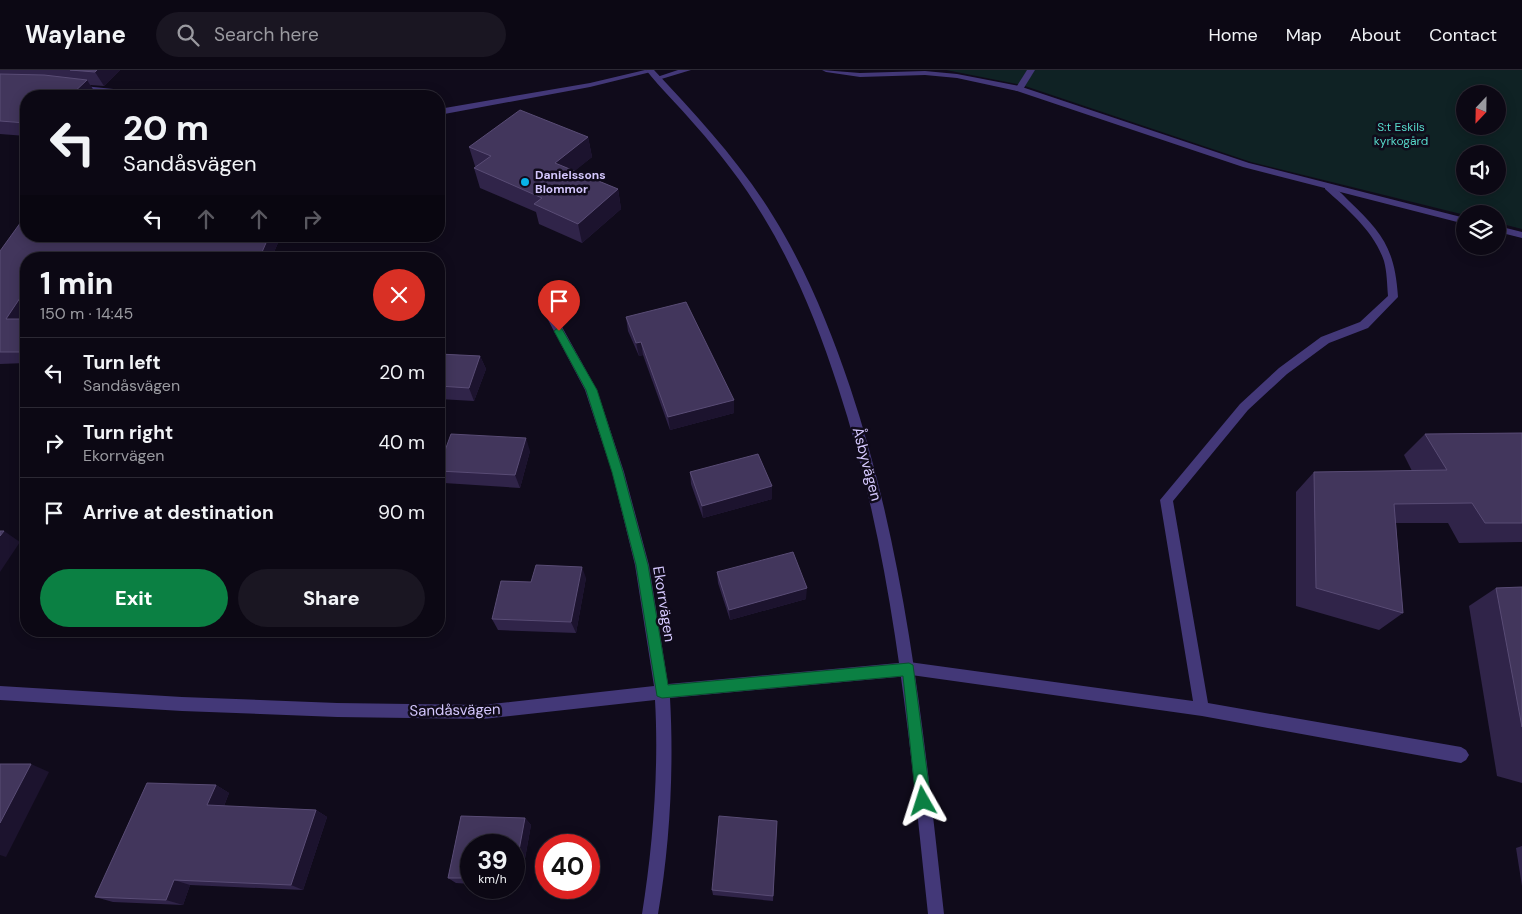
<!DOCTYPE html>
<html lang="en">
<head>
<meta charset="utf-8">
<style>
  :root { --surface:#0c0814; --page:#1a1622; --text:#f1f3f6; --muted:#9a9aa0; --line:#2c2934; --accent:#0b8043 }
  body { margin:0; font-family:"DM Sans",sans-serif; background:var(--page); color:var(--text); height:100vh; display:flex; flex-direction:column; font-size:19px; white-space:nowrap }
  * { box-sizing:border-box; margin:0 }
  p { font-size:16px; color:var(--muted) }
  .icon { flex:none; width:28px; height:28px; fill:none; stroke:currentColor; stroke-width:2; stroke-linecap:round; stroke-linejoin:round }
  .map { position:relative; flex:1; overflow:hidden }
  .side { position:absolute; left:20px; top:182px; width:425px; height:385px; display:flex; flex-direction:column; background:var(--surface); border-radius:20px; box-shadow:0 2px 12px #0003,0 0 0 1px var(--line) }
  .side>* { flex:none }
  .banner { position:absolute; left:20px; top:20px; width:425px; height:152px; border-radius:20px; box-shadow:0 2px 12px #0003,0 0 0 1px var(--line); background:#0c0814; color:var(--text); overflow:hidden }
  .needle { width:32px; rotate:202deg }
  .buttons { position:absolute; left:1456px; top:15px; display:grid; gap:10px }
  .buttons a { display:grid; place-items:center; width:50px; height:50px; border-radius:50%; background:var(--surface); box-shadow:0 2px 12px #0003,0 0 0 1px var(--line); font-size:25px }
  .speed { position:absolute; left:460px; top:764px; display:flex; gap:10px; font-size:25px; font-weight:700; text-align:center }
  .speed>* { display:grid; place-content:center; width:65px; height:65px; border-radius:50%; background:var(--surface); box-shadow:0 2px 12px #0003,0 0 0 1px var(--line); line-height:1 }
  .speed small { font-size:12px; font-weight:400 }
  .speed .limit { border:8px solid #d22; background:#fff; color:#111 }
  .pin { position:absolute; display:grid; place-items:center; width:42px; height:42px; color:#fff; margin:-51px -21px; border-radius:50% 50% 50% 0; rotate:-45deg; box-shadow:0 0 5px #0007 }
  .pin .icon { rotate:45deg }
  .me { position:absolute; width:55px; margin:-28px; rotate:354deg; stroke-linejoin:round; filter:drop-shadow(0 0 4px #0008) }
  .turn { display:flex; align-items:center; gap:18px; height:105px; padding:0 20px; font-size:22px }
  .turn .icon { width:65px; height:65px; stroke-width:2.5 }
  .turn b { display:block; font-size:35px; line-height:42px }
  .lanes { display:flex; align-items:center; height:48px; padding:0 20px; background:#0003; justify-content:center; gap:25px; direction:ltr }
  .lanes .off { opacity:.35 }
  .round { display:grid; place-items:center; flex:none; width:52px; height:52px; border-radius:26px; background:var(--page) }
  .head { display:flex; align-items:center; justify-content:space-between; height:85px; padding:0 20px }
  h1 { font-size:30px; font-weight:800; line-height:38px }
  .cta { display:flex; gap:10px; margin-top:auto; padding:10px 20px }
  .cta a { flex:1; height:58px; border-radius:30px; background:var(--accent); color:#fff; font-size:20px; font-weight:800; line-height:58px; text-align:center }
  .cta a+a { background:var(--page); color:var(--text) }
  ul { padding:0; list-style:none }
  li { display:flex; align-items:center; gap:15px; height:70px; padding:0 20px; border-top:1px solid var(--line) }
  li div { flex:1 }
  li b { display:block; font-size:19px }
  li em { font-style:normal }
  header { display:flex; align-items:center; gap:30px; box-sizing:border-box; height:70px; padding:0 25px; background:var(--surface); border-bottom:1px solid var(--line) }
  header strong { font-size:24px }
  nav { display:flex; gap:28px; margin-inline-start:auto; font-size:18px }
  .search { width:350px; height:45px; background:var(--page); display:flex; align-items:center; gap:12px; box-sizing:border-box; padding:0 18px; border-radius:28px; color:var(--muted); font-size:19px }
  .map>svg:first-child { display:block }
  .green { fill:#0f2224; fill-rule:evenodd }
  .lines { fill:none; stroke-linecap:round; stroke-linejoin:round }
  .service { fill:#433878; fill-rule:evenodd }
  .minor { fill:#433878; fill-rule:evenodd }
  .tertiary { fill:#433878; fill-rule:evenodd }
  .wall { fill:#302449 }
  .shaded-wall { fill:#1c132e }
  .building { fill:#42365c; stroke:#594c75 }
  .route { fill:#0b8043; stroke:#07532c }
  .poi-dot { fill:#08b3e8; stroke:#100b1b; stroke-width:2 }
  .labels { text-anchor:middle; stroke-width:5; stroke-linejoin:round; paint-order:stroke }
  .far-park-label { font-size:12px; fill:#57d9ca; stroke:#100b1b }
  .far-poi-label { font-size:12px; font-weight:bold; fill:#d4c7fd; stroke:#100b1b; text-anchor:start }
  .street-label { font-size:15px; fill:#d4c7fd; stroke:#100b1b }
</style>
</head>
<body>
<header>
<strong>Waylane</strong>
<div class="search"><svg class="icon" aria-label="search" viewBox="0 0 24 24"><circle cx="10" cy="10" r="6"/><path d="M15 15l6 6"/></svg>Search here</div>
<nav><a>Home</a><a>Map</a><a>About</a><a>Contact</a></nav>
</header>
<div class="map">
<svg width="1522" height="844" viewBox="0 0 1522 844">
  <rect width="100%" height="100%" fill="#100b1b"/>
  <path class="green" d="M946 0H1522V159L1498 153V144H1465V145L1251 92 1022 15ZM1465 24H1498V56H1465ZM1465 84H1498V116H1465Z"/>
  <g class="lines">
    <g class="service">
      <polygon points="1027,0 1035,0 1022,21 1016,21 1015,19"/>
      <path d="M1328 114C1336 117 1343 125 1349 131 1383 163 1395 180 1398 227L1368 258 1329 273 1287 304 1248 340 1173 431 1208 633 1461 677 1466 680 1469 685 1466 690 1461 693 1202 646 904 604 902 599 904 594 909 592 1193 631 1160 430 1240 334 1279 298 1321 267 1360 252 1388 226C1387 214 1387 202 1384 191 1374 161 1347 139 1325 119V115Z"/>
    </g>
    <g class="minor">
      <polygon points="645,0 655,1 590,17 439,45 439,39 590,13"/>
      <polygon points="678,0 691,0 658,10 654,8"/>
      <polygon points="822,0 860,3 925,1 957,4 1019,16 1249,93 1465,148 1465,154 1243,97 1017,21 957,8 925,5 860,7 826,2"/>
      <polygon points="74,15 153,23 157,26 134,26 77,19 73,17"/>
      <polygon points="1498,156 1522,162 1522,168 1498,162"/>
      <path d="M551 242 556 246 597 320 624 402 649 495 668 614 909 592 914 594 916 599 914 604 909 606 670 628C674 698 670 775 658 844H642C653 776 659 699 655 630L483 649 337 647 182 641 0 630V616L182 627 337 633 483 635 654 616 635 495 612 402 585 320 546 246Z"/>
    </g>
    <path class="tertiary" d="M646 0H654C697 46 740 92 773 146 806 199 830 258 850 317 907 487 924 666 944 844H928C909 667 894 488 838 317 819 258 796 200 763 146 743 113 720 83 695 55 679 36 661 19 646 0Z"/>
  </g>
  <g class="wall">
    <polygon points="0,0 120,0 104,16 90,15 96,24 26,26 26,66 0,64"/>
    <polygon points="588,67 592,87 574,101 618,119 621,139 582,173 539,154 536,142 480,118 474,98 476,97 475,96 469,77"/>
    <polygon points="281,166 271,189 26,189 26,246 25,249 26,249 26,293 0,294 0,181"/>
    <polygon points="626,247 734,330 734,343 670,360 643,285 639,286 628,261"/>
    <polygon points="439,284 480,286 486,299 474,331 439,329"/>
    <polygon points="1522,363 1522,472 1459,473 1448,453 1396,453 1403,543 1379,560 1296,536 1296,422 1314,402 1412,401 1404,385 1425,364"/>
    <polygon points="530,381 520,418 444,413 439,403 439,397"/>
    <polygon points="690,402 772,416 772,429 703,448 691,414"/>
    <polygon points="717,502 806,529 730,550 718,513"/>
    <polygon points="586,508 576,563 498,560 492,549 531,512"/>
    <polygon points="1522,517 1522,713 1497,706 1469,536 1496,518"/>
    <polygon points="216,715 229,723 224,736 316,740 327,747 303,820 190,815 183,835 113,832 95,827"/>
    <polygon points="461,746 525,748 531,755 520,816 514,815 514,775 471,775 471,814 456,813 448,808"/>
    <polygon points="777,751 773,831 713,825 712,820"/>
    <polygon points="1522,776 1522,816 1516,778"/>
  </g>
  <g class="shaded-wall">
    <polygon points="97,0 120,0 104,16 95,2"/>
    <polygon points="87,10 96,24 94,26 70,26"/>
    <polygon points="588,67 592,87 560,113 555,93"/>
    <polygon points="618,119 621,139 582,173 578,154"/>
    <polygon points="269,166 281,166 271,189 259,189"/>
    <polygon points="26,219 26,246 17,261 6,249"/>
    <polygon points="641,272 643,285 639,286 636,273"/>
    <polygon points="480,286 486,299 474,331 469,318"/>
    <polygon points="734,330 734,343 670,360 668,347"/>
    <polygon points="526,368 530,381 520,418 515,405"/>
    <polygon points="772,416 772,429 703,448 702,436"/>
    <polygon points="4,461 20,472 0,502 0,466"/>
    <polygon points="582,497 586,508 576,563 571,552"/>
    <polygon points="807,518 806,529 730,550 729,540"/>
    <polygon points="31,694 49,702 6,787 0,785 0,753"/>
    <polygon points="216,715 229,723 221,743 207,735"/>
    <polygon points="316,740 327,747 303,820 291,815"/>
    <polygon points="525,748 531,755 520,816 514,810 514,807"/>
    <polygon points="174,810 190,815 183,835 166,830"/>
  </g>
  <g class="building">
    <polygon points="70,0 97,0 95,2"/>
    <polygon points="0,4 44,5 87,10 70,26 26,26 26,53 0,51"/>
    <polygon points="520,40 588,67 555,93 618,119 578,154 534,134 542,128 474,98 491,86 469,77"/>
    <polygon points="26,145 26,166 269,166 259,189 178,189 179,187 108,189 26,189 26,219 6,249 26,249 26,282 0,282 0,181"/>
    <polygon points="686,232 734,330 668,347 641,272 636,273 626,247"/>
    <polygon points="439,284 480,286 469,318 439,316"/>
    <polygon points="1522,363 1522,453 1485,453 1472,433 1394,434 1403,543 1316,518 1314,402 1447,400 1425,364"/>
    <polygon points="451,364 526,368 515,405 439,401 439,397"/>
    <polygon points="758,384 772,416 702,436 690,402"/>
    <polygon points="0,461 4,461 0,466"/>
    <polygon points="793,482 807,518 729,540 717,502"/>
    <polygon points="536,495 582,497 571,552 492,549 501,511 531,512"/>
    <polygon points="1522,517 1522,657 1496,518"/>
    <polygon points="0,694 31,694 0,753"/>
    <polygon points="147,713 216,715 207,735 316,740 291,815 174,810 166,830 95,827"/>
    <polygon points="461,746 525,748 514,807 514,775 471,775 471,808 448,808"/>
    <polygon points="719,746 777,751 773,826 712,820"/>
  </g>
  <polygon class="route" points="559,257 562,259 597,320 623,402 648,495 668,615 909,593 913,595 931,731 928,736 923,738 918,736 916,731 903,606 662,628 657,626 636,495 612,402 586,320 554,261"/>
  <circle class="poi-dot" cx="525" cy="112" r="5"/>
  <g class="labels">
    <g class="far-park-label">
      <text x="1401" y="61">S:t Eskils<tspan x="1401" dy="14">kyrkogård</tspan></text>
    </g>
    <g class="far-poi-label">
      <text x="535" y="109">Danielssons<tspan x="535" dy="14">Blommor</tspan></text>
    </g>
    <g class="street-label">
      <text transform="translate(867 394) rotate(75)" y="5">Åsbyvägen</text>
      <text transform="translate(664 534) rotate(81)" y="5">Ekorrvägen</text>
      <text transform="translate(455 640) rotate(-1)" y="5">Sandåsvägen</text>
    </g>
  </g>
</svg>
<div class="buttons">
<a><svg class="needle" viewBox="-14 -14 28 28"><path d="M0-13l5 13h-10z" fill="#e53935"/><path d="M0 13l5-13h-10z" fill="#9a9aa0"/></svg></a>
<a><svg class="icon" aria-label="sound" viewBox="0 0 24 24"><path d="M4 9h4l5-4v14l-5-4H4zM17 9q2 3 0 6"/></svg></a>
<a><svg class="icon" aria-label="layers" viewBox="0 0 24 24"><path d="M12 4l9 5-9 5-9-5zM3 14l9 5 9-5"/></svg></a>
</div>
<div class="speed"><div>39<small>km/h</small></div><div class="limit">40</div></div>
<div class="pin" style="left:559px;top:261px;background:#d93025"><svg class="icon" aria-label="arrive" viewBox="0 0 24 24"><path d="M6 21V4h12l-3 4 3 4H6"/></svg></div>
<svg class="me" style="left:923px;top:731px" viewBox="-20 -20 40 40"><path d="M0-17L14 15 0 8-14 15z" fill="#0b8043" stroke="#fff" stroke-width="4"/></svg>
<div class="banner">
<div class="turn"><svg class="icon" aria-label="left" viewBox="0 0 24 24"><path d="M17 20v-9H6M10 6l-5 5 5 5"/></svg><div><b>20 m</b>Sandåsvägen</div></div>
<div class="lanes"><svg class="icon" aria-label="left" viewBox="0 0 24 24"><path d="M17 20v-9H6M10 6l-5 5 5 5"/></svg><svg class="icon off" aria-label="ahead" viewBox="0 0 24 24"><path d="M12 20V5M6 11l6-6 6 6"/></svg><svg class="icon off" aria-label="ahead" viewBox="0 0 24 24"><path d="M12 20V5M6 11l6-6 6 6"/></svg><svg class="icon off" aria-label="right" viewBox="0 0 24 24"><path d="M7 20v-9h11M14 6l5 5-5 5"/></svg></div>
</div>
<section class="side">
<div class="head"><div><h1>1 min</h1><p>150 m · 14:45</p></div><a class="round" style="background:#d93025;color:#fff"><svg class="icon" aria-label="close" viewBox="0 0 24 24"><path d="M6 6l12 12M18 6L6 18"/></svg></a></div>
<ul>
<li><svg class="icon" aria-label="left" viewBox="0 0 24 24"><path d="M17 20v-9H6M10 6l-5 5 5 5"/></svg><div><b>Turn left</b><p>Sandåsvägen</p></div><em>20 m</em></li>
<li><svg class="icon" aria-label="right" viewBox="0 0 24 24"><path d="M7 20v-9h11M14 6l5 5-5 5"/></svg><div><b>Turn right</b><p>Ekorrvägen</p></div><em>40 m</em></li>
<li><svg class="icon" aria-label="arrive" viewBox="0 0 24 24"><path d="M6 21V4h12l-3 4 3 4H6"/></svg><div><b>Arrive at destination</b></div><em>90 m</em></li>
</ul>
<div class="cta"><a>Exit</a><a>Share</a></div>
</section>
</div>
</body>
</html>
